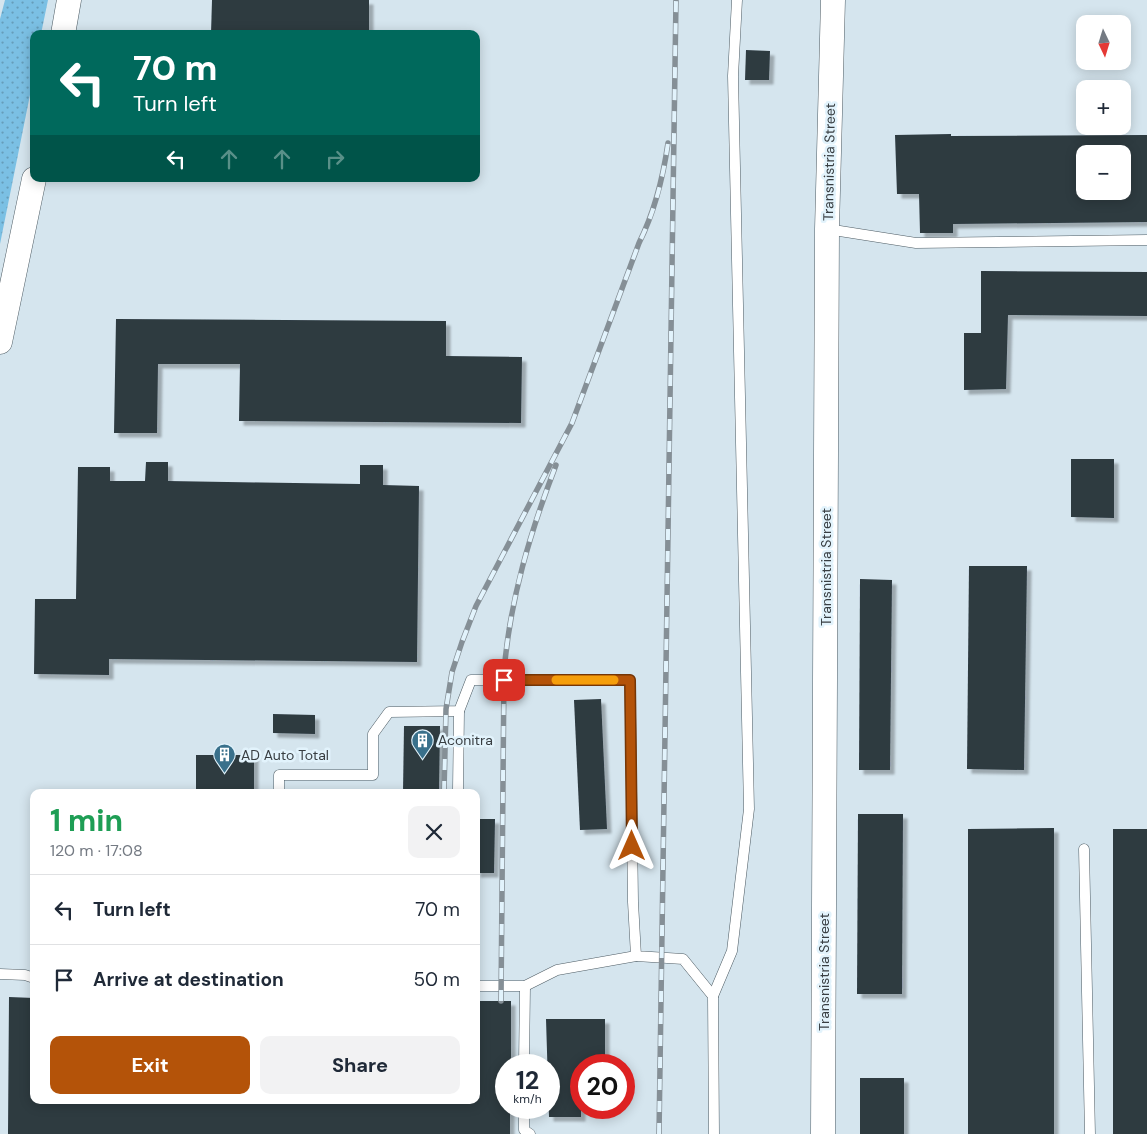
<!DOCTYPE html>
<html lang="en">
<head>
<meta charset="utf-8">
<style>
  :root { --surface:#fff; --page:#f2f2f3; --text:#1f2937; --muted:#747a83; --line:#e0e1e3; --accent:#b45309 }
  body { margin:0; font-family:"DM Sans",sans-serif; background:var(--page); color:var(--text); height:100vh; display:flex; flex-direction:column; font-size:19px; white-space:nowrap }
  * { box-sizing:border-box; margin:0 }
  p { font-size:16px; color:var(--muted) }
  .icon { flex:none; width:28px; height:28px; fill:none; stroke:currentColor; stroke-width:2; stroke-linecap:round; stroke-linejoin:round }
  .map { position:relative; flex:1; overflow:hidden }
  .sheet { position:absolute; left:30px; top:789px; width:450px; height:315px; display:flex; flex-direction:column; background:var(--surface); border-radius:10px; box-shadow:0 2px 12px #0003 }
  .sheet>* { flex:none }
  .guide { position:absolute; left:30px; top:30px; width:450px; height:152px; border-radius:10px; box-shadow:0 2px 12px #0003; background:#00695c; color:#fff; overflow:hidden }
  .needle { width:32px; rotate:176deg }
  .controls { position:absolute; left:1076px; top:15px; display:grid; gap:10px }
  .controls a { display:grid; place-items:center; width:55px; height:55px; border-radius:10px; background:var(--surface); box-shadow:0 2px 12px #0003; font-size:25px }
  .speed { position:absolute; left:495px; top:1054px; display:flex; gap:10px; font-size:25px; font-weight:700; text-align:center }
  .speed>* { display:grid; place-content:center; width:65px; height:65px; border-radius:50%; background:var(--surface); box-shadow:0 2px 12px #0003; line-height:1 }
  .speed small { font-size:12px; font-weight:400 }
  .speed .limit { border:8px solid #d22; background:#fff; color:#111 }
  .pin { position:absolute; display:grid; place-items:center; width:42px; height:42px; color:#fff; margin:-21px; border-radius:10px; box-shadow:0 2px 8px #0006 }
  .me { position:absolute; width:55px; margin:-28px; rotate:0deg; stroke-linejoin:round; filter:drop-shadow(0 0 4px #0008) }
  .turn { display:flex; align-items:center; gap:18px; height:105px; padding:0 20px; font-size:22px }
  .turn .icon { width:65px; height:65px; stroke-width:2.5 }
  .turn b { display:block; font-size:35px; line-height:42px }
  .lanes { display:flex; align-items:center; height:48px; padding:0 20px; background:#0003; justify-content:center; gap:25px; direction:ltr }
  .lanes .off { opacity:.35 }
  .round { display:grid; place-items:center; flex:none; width:52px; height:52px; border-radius:10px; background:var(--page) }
  .overview { display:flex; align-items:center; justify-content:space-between; height:85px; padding:0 20px }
  h1 { font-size:30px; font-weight:700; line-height:38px; color:#1e9e55 }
  .cta { display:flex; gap:10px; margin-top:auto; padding:10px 20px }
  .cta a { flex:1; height:58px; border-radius:10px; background:var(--accent); color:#fff; font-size:20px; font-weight:700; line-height:58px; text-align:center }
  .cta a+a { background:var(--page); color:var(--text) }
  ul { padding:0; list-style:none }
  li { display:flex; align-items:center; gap:15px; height:70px; padding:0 20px; border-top:1px solid var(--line) }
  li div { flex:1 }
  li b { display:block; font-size:19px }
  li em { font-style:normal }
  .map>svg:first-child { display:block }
  .garden { fill:url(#garden-dots) }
  .building { fill:#2d3a41; fill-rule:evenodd; filter:url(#shadow) }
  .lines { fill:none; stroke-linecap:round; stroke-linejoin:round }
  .service-casing { stroke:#4e5c64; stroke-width:11 }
  .tertiary-casing { stroke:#4e5c64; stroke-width:25 }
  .service { stroke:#fff; stroke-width:10 }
  .tertiary { stroke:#fff; stroke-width:24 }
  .rail-casing { stroke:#858f96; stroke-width:5.5 }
  .rail { stroke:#e2f3fc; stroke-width:4; stroke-dasharray:11; stroke-linecap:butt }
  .route-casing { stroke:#753606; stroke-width:12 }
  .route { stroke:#b45309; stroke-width:9 }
  .slow { stroke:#f59e0b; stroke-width:9 }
  .labels { text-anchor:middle; stroke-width:5; stroke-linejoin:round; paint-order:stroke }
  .street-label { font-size:14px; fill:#383e42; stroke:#e2f3fc }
  .poi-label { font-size:14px; fill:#383e42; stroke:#e2f3fc; text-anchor:start }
</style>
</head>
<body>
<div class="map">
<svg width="1147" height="1134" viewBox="0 0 1147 1134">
  <defs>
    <pattern id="garden-dots" width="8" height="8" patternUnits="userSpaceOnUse" patternTransform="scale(1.25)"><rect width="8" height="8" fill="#7bc0e4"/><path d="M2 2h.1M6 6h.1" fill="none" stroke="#669dba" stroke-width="1.8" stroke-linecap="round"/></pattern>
    <filter id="shadow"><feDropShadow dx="4.5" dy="4.5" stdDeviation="1" flood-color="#0004"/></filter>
  </defs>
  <rect width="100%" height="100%" fill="#d5e5ee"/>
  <polygon class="garden" points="5,0 48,0 41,34 34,34 34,75 0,244 0,19"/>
  <g class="building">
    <polygon points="212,0 369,0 369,34 211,34"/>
    <polygon points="746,50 770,51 769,80 745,80"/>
    <path d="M951 134V136L1147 135V222L953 224V233H920L919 194H897L895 135ZM1085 154H1122V191H1085Z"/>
    <polygon points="981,271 1147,272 1147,316 1008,315 1006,389 964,390 964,333 981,333"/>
    <polygon points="116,319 446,321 446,356 522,357 521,423 239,421 240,364 158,364 157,433 114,433"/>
    <polygon points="1071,459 1114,459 1114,518 1071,517"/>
    <polygon points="146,462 168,462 168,481 360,484 360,465 383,465 383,485 419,486 417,662 109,659 109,675 34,674 35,599 76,599 78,467 110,467 110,481 145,481"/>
    <polygon points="969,566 1027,566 1024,770 967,769"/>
    <polygon points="860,579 892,580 890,770 859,770"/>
    <polygon points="601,699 607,829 580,830 574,700"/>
    <polygon points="273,714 315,715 315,734 273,733"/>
    <polygon points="404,726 440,726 439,792 403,792"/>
    <rect x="196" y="755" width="58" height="37"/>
    <polygon points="858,814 903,814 902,994 857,994"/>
    <polygon points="476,819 495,819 494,873 476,873"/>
    <polygon points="1054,828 1054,1134 968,1134 968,829"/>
    <rect x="1113" y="829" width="34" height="305"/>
    <polygon points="9,997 34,998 34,1100 476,1100 476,1001 511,1001 511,1065 506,1065 506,1108 510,1108 510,1134 8,1134"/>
    <polygon points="546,1019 605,1019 605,1065 581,1065 581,1117 549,1117"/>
    <rect x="860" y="1078" width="44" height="56"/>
  </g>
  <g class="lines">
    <defs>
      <g id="service">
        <polyline points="827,229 916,243 1147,240"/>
        <polyline points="458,790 459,711"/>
        <polyline points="279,792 279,775 373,775 373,734 389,712 459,711 471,680 630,680 633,902 636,956 683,959 713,996 714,1134"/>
        <polyline points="1084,849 1090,1134"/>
        <polyline points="0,974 25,975 34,978"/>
        <polyline points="476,986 525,986 557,970 636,956"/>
        <polyline points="713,996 732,951 749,809 733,76 737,0"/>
        <polyline points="524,1065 525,986"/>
        <polyline points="524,1108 524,1130 530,1134"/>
      </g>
      <g id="tertiary">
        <polyline points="63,34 69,0"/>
        <polyline points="0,342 34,179"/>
        <polyline points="823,1134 827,229 833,0"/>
      </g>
    </defs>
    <use href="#service" class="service-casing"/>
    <use href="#tertiary" class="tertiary-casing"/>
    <use href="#service" class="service"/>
    <use href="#tertiary" class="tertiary"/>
    <defs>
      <g id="rail">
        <path d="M444 792 446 709 452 672 462 642 476 606 572 423 639 243C655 211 663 178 668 143"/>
        <path d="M501 1001 504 672C510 599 530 533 556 465"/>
        <polyline points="659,1134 676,0"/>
      </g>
    </defs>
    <use href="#rail" class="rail-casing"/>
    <use href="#rail" class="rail"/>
  </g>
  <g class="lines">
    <defs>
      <polyline id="route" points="504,680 630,680 632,846"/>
    </defs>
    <use href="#route" class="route-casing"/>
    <use href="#route" class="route"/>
    <polyline class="slow" points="556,680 614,680"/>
  </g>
  <defs>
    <symbol id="building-pin" viewBox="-11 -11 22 30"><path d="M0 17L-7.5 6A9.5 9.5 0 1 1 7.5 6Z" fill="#39708b" stroke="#e2f3fc"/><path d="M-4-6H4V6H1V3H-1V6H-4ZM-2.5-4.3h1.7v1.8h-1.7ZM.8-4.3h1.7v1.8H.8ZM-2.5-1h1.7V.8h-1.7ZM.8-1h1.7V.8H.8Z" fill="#fff"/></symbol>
  </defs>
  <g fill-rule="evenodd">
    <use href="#building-pin" x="410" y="728" width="25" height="34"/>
    <use href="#building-pin" x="212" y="742" width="25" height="34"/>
  </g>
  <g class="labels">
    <g class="street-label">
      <text transform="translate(829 162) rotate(-89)" y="5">Transnistria Street</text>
      <text transform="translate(826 567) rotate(-90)" y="5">Transnistria Street</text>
      <text transform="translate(824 972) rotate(-90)" y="5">Transnistria Street</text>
    </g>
    <g class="poi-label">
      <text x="438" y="745">Aconitra</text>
      <text x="241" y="760">AD Auto Total</text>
    </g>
  </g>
</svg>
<div class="controls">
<a><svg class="needle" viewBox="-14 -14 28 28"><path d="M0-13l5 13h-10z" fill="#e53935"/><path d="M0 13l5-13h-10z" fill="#747a83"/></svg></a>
<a>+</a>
<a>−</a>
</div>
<div class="speed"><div>12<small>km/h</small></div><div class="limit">20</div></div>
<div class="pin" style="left:504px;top:680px;background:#d93025"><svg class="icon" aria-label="arrive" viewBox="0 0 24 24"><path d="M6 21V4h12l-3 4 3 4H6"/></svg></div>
<svg class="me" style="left:632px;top:846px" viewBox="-20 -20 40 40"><path d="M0-17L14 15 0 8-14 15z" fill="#b45309" stroke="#fff" stroke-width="4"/></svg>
<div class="guide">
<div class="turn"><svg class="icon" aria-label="left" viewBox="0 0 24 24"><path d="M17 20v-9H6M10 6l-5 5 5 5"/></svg><div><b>70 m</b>Turn left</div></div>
<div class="lanes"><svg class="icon" aria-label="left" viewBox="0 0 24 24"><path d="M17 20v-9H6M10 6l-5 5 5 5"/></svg><svg class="icon off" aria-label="ahead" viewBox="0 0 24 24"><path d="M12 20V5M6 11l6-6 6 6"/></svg><svg class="icon off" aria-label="ahead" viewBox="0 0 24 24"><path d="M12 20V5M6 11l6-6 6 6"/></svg><svg class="icon off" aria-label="right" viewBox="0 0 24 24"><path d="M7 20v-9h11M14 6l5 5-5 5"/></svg></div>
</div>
<section class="sheet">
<div class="overview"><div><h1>1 min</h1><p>120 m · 17:08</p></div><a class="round"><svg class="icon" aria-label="close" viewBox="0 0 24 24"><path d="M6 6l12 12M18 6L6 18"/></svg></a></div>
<ul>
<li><svg class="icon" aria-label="left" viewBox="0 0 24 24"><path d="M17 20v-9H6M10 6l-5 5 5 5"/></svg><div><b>Turn left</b></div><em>70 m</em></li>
<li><svg class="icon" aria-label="arrive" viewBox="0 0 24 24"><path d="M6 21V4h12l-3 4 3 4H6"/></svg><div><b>Arrive at destination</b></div><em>50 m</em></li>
</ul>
<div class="cta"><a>Exit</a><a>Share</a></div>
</section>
</div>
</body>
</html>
